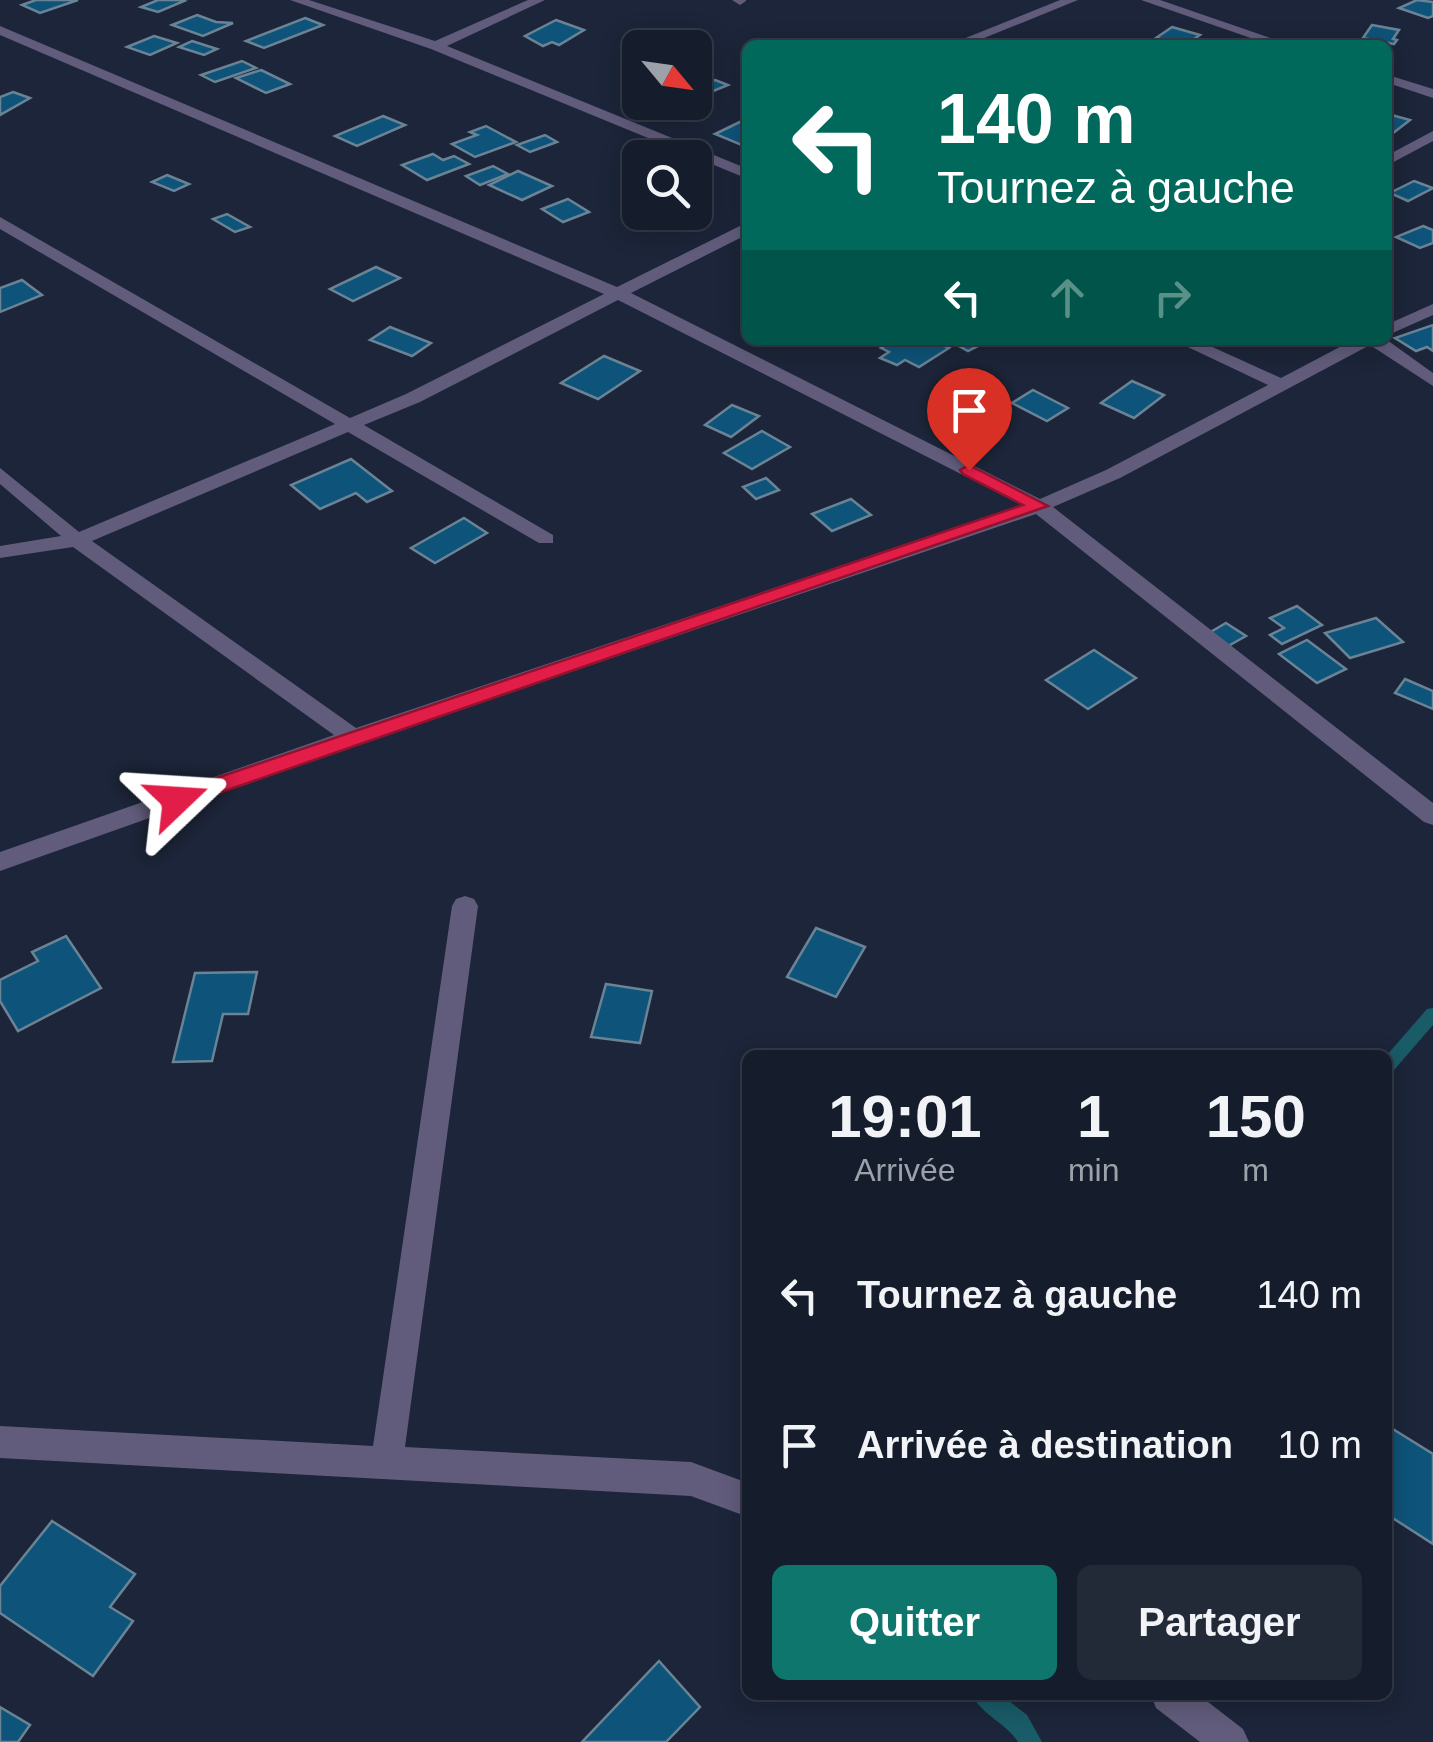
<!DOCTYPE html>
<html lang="fr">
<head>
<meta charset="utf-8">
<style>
  :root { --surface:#151c2b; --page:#222937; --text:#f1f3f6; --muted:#9da1a9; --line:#343a47; --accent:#0f766e }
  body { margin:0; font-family:Helvetica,sans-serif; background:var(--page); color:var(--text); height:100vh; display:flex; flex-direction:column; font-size:38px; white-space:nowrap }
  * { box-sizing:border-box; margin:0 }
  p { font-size:32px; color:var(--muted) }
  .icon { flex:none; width:55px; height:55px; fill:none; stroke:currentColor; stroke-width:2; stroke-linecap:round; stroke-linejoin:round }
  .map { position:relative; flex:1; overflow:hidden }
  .drawer { position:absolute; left:742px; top:1050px; width:650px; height:650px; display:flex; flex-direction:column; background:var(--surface); border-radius:15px; box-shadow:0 5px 25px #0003,0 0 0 2px var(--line) }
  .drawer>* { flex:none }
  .top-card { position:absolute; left:742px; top:40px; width:650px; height:305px; border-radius:15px; box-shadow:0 5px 25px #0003,0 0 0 2px var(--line); background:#00695c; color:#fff; overflow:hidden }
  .needle { width:65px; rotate:119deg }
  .buttons { position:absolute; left:622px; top:30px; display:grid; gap:20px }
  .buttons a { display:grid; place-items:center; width:90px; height:90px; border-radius:15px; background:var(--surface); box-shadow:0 5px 25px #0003,0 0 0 2px var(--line); font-size:50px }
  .pin { position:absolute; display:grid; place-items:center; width:85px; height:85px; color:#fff; margin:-102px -42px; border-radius:50% 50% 50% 0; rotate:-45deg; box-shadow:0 0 10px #0007 }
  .pin .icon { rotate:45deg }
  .me { position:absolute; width:110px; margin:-55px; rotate:70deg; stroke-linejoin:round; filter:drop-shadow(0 0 8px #0008) }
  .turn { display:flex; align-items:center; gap:35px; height:210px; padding:0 30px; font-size:45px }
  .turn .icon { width:130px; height:130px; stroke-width:2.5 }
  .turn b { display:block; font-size:70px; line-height:85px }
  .lanes { display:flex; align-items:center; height:95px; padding:0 30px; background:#0003; justify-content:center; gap:50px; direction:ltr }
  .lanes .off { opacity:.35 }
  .eta { display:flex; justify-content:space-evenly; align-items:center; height:170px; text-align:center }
  .eta b { font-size:60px; font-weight:600; line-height:70px }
  .primary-button { display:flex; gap:20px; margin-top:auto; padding:20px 30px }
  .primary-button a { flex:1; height:115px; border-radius:15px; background:var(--accent); color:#fff; font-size:40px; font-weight:600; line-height:115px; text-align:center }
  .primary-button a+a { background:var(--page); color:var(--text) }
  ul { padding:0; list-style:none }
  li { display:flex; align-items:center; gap:30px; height:150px; padding:0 30px }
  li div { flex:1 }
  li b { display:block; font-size:38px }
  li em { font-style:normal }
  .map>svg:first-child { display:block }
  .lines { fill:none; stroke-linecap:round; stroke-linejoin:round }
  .stream { fill:#195b67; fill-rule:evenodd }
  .building { fill:#0e5379; stroke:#6a8395; stroke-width:2.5 }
  .lane { fill:#615c7b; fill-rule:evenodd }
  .street { fill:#615c7b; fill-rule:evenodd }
  .route { fill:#e11d48; stroke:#92132f; stroke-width:2.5 }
</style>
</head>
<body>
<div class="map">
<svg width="1433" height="1742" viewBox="0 0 1433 1742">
  <rect width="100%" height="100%" fill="#1c2539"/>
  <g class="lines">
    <g class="stream">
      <polygon points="1433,1008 1433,1025 1394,1070 1388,1072 1387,1055 1427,1009"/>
      <path d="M972 1695H1001L1027 1715 1042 1742H1018C1006 1723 982 1715 972 1695Z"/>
    </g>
  </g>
  <g class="building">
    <polygon points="36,0 78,0 40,13 22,5"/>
    <polygon points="158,0 180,0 184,1 158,12 141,7"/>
    <polygon points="1417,0 1433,2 1433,16 1428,18 1399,8"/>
    <polygon points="197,15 216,22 233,23 203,36 172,25"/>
    <polygon points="305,18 323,25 264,48 246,41"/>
    <polygon points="556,20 584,30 559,45 552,42 543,46 525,36"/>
    <polygon points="1372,25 1399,30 1393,39 1397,40 1394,44 1363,38"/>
    <polygon points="1172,27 1200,35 1185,45 1156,38"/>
    <polygon points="154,36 177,43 150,55 127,47"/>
    <polygon points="192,41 217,49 204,55 179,47"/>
    <polygon points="242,61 256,68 215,82 201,75"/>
    <polygon points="261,70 290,84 266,93 236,78"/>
    <polygon points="715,80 728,85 706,94 695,90"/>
    <polygon points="13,92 30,98 0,115 0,97"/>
    <polygon points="1388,114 1410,120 1388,137"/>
    <polygon points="383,116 405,125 357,146 335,136"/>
    <polygon points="746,119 748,144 744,146 715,134"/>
    <polygon points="486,126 516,142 475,157 452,144 477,135 470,132"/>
    <polygon points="545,135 557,142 530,152 517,145"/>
    <polygon points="433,154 443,160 454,156 469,164 427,180 402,165"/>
    <polygon points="493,166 508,174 480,185 466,176"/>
    <polygon points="518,171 552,186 522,200 489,185"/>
    <polygon points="167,175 189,184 174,191 152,182"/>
    <polygon points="1414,181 1433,188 1408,201 1390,193"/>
    <polygon points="568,199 589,212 563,222 542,209"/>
    <polygon points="227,214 250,227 235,232 213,219"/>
    <polygon points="1423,226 1433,230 1433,243 1420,248 1396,237"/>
    <polygon points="376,267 400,278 353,301 330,289"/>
    <polygon points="22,280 42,295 0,312 0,288"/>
    <polygon points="1433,325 1433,351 1427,347 1416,351 1395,338"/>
    <polygon points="390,327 431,343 412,356 370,340"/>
    <polygon points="894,340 932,340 949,348 919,367 905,360 897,365 880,358 889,352 881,348"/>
    <polygon points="948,340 990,340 968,351"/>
    <polygon points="604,356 640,371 598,399 561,383"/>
    <polygon points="1132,381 1164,395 1134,418 1101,403"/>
    <polygon points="1033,390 1068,408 1047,421 1012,403"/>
    <polygon points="732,405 759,416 731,437 705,425"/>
    <polygon points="762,431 790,447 752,469 724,453"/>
    <polygon points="351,459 392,491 367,502 356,493 320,509 291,485"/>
    <polygon points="766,478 779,490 756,499 743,487"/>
    <polygon points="851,499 871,515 832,531 812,514"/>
    <polygon points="464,518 487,533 435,563 411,548"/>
    <polygon points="1297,606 1322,625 1282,644 1270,635 1284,628 1270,618"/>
    <polygon points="1376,618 1403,642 1350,658 1325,633"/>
    <polygon points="1226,623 1246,636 1221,650 1202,637"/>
    <polygon points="1307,640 1346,669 1317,683 1279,654"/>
    <polygon points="1094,650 1136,678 1088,709 1046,680"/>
    <polygon points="1405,679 1433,691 1433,709 1395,693"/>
    <polygon points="816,928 865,947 836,997 787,977"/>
    <polygon points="66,936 101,988 18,1031 0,1001 0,980 38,961 32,952"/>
    <polygon points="257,972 248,1014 223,1014 212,1061 173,1062 195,973"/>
    <polygon points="606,984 652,991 640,1043 591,1037"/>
    <polygon points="1388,1426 1433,1454 1433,1544 1388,1515"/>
    <polygon points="52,1521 135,1574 110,1607 133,1621 93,1676 0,1613 0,1586"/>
    <polygon points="659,1661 700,1707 666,1742 582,1742"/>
    <polygon points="0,1707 30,1725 18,1742 0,1742"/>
  </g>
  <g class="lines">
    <polygon class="lane" points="732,0 746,0 746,1 740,5"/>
    <g class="street">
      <polygon points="290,0 309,0 435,41 528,0 545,0 447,46 748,169 748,179 431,49"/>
      <polygon points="1060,0 1078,0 967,45 948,45"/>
      <polygon points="1141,0 1160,0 1291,45 1271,45"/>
      <path d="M0 26 617 287 748 222V234L631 293 1040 499 1106 470 1268 385 1173 340H1197L1281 378 1353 340H1387L1433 373V386L1370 345 1120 478 1053 507 1433 803V825L1424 822 1036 514 361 743 0 871V852L334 735 73 547 0 558V546L61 536 0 484V468L79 532 335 424 0 229V217L350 418 406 394 604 294 0 35ZM618 300 1022 505 356 728 92 541 348 432 539 543H553V535L364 425 420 402Z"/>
      <polygon points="1388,75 1433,89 1433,98 1388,83"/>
      <polygon points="1433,131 1433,141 1388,165 1388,155"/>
      <polygon points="1433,304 1433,315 1388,335 1388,324"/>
      <polygon points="465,896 474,899 478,906 405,1447 691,1462 748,1483 748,1517 691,1496 0,1458 0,1426 373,1446 452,906 456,899"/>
      <polygon points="1151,1695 1199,1695 1243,1729 1249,1742 1200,1742 1156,1708"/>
    </g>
  </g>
  <polygon class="route" points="969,465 1048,506 184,805 169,805 166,800 169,794 1023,505 963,474 960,470"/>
</svg>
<div class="buttons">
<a><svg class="needle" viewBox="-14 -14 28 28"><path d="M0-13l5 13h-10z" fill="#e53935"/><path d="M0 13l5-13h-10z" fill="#9da1a9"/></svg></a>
<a><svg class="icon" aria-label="search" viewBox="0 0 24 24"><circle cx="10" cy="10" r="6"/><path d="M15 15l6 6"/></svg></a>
</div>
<div class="pin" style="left:969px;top:470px;background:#d93025"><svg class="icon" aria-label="arrive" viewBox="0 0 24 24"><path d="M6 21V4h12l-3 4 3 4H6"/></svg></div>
<svg class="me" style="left:177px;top:800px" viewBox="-20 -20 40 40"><path d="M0-17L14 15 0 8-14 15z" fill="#e11d48" stroke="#fff" stroke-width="4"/></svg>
<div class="top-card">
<div class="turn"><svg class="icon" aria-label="left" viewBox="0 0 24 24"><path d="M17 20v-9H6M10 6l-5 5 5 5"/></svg><div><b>140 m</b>Tournez à gauche</div></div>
<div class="lanes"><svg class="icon" aria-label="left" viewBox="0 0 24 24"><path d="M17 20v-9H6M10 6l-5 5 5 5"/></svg><svg class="icon off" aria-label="ahead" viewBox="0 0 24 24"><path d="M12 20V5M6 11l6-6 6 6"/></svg><svg class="icon off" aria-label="right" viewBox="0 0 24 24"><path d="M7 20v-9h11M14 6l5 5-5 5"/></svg></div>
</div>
<section class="drawer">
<div class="eta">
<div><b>19:01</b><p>Arrivée</p></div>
<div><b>1</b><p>min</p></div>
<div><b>150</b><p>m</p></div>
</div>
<ul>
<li><svg class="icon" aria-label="left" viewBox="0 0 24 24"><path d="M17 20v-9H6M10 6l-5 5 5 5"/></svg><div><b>Tournez à gauche</b></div><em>140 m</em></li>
<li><svg class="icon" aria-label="arrive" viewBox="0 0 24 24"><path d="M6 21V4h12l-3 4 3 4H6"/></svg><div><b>Arrivée à destination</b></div><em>10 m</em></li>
</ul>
<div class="primary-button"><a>Quitter</a><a>Partager</a></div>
</section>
</div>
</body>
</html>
